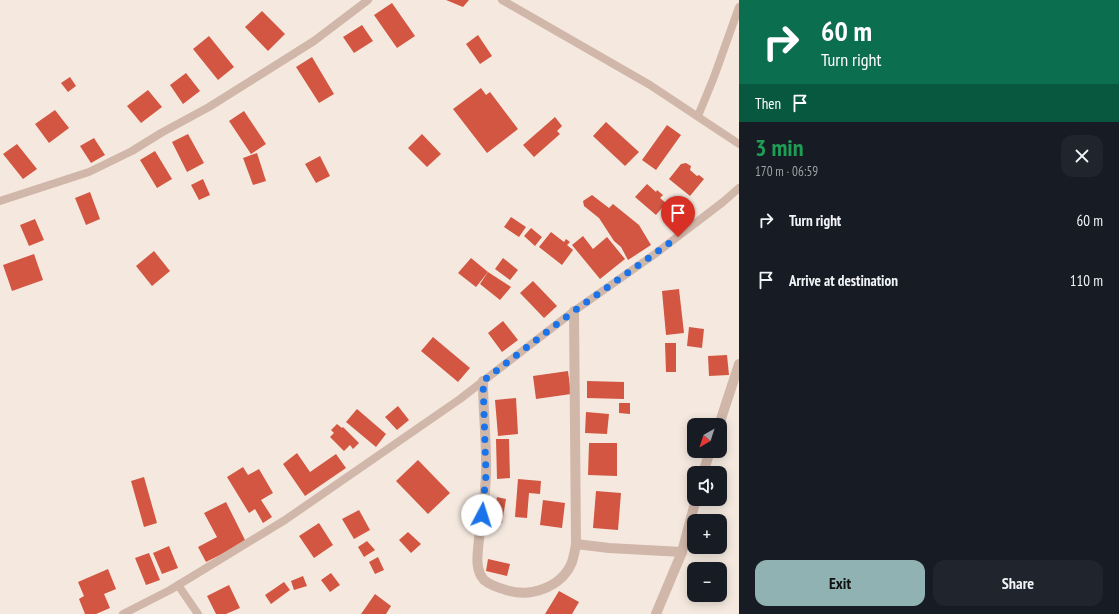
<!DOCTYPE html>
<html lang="en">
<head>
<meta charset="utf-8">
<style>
  :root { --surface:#171b24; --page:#20242c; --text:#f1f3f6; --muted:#9ea1a6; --accent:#90b2b2 }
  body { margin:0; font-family:"PT Sans Narrow",sans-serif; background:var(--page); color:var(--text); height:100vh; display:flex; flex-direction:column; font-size:15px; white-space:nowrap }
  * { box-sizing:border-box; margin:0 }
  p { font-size:13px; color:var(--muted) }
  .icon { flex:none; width:22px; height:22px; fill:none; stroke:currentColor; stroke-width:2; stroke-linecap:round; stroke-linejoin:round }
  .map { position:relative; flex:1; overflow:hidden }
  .side { display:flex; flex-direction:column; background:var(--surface); width:380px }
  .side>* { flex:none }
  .top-card { background:#0b6e4f; color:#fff; overflow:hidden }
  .needle { width:26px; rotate:219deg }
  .buttons { position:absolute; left:687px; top:418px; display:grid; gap:8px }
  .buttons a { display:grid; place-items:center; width:40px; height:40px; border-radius:8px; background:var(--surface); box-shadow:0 2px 10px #0003; font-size:20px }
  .pin { position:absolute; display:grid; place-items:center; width:34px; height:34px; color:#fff; margin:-41px -17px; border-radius:50% 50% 50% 0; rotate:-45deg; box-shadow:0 0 4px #0007 }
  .pin .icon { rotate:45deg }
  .me { position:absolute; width:44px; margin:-22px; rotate:5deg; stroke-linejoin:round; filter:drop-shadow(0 0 3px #0008) }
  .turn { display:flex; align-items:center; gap:14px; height:84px; padding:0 16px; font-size:18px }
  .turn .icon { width:52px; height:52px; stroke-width:2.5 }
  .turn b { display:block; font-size:28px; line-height:34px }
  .then { display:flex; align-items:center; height:38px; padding:0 16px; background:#0003; gap:8px; font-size:15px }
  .round { display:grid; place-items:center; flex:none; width:42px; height:42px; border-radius:12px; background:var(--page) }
  .overview { display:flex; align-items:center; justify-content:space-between; height:68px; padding:0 16px }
  h1 { font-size:24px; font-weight:600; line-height:30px; color:#1e9e55 }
  .cta { display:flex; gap:8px; margin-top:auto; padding:8px 16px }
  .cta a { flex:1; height:46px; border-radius:12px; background:var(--accent); color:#111; font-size:16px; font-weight:600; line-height:46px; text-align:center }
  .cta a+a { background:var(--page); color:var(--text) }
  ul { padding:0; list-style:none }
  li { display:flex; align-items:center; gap:12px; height:60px; padding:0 16px }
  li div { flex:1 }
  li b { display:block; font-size:15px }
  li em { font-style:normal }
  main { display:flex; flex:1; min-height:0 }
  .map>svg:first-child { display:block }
  .building { fill:#d25641 }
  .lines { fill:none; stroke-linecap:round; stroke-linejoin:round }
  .service { stroke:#d0b7a9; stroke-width:8 }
  .minor { stroke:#d0b7a9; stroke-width:10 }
  .route { stroke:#1a73e8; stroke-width:7; stroke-dasharray:0 12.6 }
</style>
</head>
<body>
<main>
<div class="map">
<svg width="739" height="614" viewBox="0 0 739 614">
  <rect width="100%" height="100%" fill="#f5e9df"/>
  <g class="building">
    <polygon points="446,0 469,0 463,7"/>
    <polygon points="392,3 415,36 397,48 374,15"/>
    <polygon points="262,11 285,34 268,51 245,27"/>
    <polygon points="362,25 373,41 354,53 343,37"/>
    <polygon points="478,35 492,56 480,64 466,44"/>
    <polygon points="209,36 234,67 218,80 193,49"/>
    <polygon points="312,57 334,94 319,103 296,67"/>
    <polygon points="186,73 200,91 183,104 170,85"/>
    <polygon points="70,77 76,86 68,92 61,83"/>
    <polygon points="481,88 486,95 490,92 518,129 487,153 453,109"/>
    <polygon points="148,90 162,107 141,123 127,106"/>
    <polygon points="55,110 69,128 49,143 35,124"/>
    <polygon points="244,111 266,144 251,154 229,121"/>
    <polygon points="555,117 562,126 557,131 560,134 534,157 523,145"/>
    <polygon points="606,122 639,152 625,166 593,136"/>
    <polygon points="667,125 681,135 656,170 642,160"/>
    <polygon points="188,134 204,163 187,172 172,142"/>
    <polygon points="422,134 441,154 427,167 408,148"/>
    <polygon points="94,138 105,155 91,163 80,146"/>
    <polygon points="17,144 37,169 23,179 3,154"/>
    <polygon points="155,151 172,179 157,188 140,160"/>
    <polygon points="257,153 266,181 253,185 243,158"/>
    <polygon points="320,156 330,176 316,183 305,164"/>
    <polygon points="686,163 691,166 690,170 697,176 699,175 704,179 690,196 669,179 681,164"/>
    <polygon points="203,179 210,195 199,200 191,185"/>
    <polygon points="647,184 656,192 657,190 663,195 660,198 666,203 656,215 635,197"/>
    <polygon points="90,192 100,219 86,225 75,198"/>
    <polygon points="592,195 609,208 613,204 639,225 651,245 628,260 621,247 614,241 599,218 584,206 583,201"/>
    <polygon points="511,217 526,227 519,237 504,227"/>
    <polygon points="35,219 44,240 29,246 20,225"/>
    <polygon points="531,228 542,237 535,246 524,236"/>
    <polygon points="551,232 564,242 566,239 570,242 567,245 573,250 562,265 539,247"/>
    <polygon points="583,236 593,249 607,237 625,259 600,279 572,245"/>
    <polygon points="154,251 170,271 152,286 136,266"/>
    <polygon points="34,254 43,280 12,291 3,265"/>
    <polygon points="471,258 488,272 476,287 458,273"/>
    <polygon points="503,258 518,270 510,280 495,269"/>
    <polygon points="488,272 511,287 500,300 480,284"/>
    <polygon points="533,281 557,306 544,318 520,293"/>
    <polygon points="679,289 684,333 666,335 662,291"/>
    <polygon points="503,321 518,340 502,352 488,333"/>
    <polygon points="689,327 704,329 702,348 687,346"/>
    <polygon points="433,337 470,368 458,382 421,351"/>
    <polygon points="665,343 676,343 676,372 666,372"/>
    <polygon points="727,355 729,375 709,376 708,356"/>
    <polygon points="568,371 571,394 536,399 533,376"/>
    <polygon points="587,381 624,382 624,399 587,398"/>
    <polygon points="516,398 518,434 498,436 495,400"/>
    <polygon points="619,403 630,403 630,414 619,413"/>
    <polygon points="398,406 409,420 397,430 385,417"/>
    <polygon points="357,409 386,434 376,447 346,422"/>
    <polygon points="586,412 609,414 607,434 585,433"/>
    <polygon points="337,424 342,428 343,427 359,443 353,449 350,445 344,451 330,437 334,433 331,430"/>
    <polygon points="496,439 509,439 510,478 497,479"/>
    <polygon points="589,443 617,443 617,476 588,475"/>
    <polygon points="297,453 310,472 336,454 346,468 305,496 283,464"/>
    <polygon points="418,460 450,493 428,514 396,481"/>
    <polygon points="243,467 248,475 259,469 273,493 261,500 272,517 263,523 255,509 249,513 227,477"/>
    <polygon points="144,477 157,523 144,527 131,481"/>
    <polygon points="518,479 541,481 540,494 529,493 527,518 515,517"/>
    <polygon points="596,491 621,493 618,530 593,528"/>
    <polygon points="497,497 506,499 502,523 493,522"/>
    <polygon points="543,500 565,503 562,528 540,525"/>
    <polygon points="226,502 246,542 206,562 198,547 217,537 204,513"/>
    <polygon points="359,510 370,530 354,539 342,519"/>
    <polygon points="319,523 333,545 314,558 299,536"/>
    <polygon points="408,532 421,544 411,553 399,540"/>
    <polygon points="367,541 375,550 364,557 358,547"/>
    <polygon points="169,546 178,568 162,574 153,553"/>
    <polygon points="149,553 160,580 146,585 135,558"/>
    <polygon points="378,557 384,570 375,574 369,562"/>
    <polygon points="488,559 510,564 507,576 486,571"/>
    <polygon points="108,569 116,589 104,594 110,608 96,614 85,614 79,599 84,596 78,582"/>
    <polygon points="331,573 340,585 330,592 321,580"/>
    <polygon points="303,576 307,586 294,590 291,581"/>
    <polygon points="284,582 290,590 271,604 265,595"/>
    <polygon points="229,585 240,608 226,614 216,614 207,596"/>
    <polygon points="559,591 579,602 572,614 545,614"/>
    <polygon points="375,594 391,606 386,614 361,614"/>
  </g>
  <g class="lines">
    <g class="service">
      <polyline points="502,0 650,85 739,144"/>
      <polyline points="698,116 714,77 739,7"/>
      <polyline points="0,201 89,172 132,151 161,133 209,107 314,41 368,0"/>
      <polyline points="178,585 198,614"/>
      <polyline points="123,614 170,590 285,520 460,399 574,311 655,254 723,202 739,188"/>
    </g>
    <g class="minor">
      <path d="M483 381C483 412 487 444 486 475 485 497 482 518 479 539 478 552 474 569 484 580 490 585 499 588 506 590 531 598 562 587 572 562 574 556 575 550 576 544L574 311"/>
      <polyline points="719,425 739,364"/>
      <polyline points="703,473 710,451"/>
      <polyline points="576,544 609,548 682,552"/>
      <polyline points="656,614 682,552 696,499"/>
    </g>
  </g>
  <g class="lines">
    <polyline class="route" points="482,515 486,475 483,381 574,311 678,237"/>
  </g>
</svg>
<div class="buttons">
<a><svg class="needle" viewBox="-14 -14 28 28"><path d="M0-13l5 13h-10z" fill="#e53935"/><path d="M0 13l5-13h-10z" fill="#9ea1a6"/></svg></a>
<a><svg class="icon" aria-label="sound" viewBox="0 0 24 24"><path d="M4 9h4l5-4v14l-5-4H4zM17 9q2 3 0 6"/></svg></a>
<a>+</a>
<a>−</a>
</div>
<div class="pin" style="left:678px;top:237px;background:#d93025"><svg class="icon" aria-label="arrive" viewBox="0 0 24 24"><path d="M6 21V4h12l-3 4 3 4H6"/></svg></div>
<svg class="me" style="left:482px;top:515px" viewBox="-20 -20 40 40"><circle r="19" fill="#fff"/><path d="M0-13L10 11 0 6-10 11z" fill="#1a73e8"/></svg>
</div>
<section class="side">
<div class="top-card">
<div class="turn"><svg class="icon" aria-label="right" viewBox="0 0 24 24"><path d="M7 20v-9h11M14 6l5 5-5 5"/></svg><div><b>60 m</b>Turn right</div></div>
<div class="then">Then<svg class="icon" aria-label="arrive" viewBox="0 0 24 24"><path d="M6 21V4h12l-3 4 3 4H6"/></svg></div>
</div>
<div class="overview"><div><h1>3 min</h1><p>170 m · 06:59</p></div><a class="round"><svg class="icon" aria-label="close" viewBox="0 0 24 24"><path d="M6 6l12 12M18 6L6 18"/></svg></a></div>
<ul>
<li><svg class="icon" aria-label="right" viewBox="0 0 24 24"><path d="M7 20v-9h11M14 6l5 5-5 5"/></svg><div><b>Turn right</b></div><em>60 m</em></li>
<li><svg class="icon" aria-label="arrive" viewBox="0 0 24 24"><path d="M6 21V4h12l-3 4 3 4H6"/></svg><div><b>Arrive at destination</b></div><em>110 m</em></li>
</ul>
<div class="cta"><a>Exit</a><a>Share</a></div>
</section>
</main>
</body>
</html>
